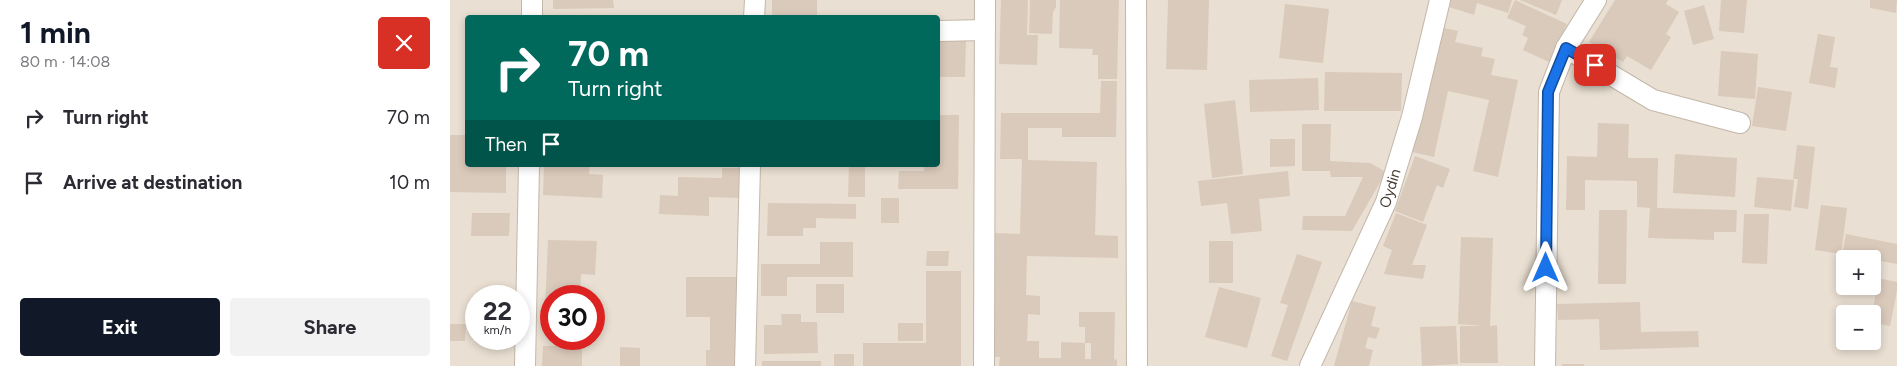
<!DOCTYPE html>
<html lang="en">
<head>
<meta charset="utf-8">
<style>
  :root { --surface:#fff; --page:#f2f2f3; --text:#2b2b33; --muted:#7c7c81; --accent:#111827 }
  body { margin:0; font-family:Figtree,sans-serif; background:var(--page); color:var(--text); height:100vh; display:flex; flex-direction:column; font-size:19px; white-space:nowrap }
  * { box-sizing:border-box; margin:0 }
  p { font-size:16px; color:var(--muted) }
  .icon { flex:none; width:28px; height:28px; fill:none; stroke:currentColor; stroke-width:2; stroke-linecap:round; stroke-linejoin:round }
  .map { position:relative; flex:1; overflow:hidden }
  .drawer { display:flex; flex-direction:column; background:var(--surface); width:450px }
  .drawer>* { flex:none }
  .banner { position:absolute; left:15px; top:15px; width:475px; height:152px; border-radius:5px; box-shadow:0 2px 8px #0003; background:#00695c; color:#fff; overflow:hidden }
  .buttons { position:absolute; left:1386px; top:250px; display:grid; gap:10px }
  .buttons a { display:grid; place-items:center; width:45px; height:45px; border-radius:5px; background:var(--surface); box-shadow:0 2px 8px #0003; font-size:25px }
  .speed { position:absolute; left:15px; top:285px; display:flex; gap:10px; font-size:25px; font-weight:700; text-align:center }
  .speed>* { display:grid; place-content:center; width:65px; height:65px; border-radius:50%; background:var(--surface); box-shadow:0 2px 8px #0003; line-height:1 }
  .speed small { font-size:12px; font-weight:400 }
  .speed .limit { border:8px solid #d22; background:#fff; color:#111 }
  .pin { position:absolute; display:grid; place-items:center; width:42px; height:42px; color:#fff; margin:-21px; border-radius:10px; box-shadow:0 2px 8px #0006 }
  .me { position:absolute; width:55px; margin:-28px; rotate:0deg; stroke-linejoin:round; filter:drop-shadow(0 0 4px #0008) }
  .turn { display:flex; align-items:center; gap:18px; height:105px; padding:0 20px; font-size:22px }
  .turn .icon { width:65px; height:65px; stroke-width:2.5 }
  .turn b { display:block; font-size:35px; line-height:42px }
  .then { display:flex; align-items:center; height:48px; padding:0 20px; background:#0003; gap:10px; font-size:19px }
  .round { display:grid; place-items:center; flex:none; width:52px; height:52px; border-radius:5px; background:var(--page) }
  .head { display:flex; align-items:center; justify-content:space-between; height:85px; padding:0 20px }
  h1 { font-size:30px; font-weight:700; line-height:38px; color:var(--accent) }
  .cta { display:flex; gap:10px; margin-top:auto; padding:10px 20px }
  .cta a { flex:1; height:58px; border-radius:5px; background:var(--accent); color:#fff; font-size:20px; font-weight:700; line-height:58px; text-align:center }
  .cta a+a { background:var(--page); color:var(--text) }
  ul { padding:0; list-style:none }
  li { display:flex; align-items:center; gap:15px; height:65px; padding:0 20px }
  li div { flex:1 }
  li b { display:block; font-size:19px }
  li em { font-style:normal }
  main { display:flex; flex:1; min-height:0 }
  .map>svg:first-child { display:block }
  .residential { fill:#e9dfd2; fill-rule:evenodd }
  .building { fill:#dacabc }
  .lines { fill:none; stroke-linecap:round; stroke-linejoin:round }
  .street-casing { stroke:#c3b7a9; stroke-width:22 }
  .street { stroke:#fff; stroke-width:20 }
  .route-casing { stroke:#114b97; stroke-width:12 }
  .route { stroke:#1a73e8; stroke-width:9 }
  .labels { text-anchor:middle; stroke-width:4.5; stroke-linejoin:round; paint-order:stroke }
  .street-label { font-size:15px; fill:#473d34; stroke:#fff }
</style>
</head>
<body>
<main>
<section class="drawer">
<div class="head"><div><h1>1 min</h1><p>80 m · 14:08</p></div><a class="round" style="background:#d93025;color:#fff"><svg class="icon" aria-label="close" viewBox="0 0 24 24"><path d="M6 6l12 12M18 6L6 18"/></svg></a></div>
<ul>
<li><svg class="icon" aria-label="right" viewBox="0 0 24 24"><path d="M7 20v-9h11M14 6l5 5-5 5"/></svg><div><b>Turn right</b></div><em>70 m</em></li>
<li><svg class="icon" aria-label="arrive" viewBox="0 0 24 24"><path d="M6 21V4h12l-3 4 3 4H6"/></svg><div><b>Arrive at destination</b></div><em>10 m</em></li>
</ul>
<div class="cta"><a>Exit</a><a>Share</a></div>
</section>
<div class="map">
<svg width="1447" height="366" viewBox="0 0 1447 366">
  <rect width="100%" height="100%" fill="#f4eee5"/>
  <path class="residential" d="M0 0H1447V366H0ZM18 18H488V165H18ZM1395 259H1422V286H1395ZM26 296H69V339H26ZM101 296H144V339H101ZM1395 314H1422V341H1395Z"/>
  <g class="building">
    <polygon points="103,0 163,0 164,8 103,9"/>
    <rect x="322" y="0" width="45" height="18"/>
    <polygon points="551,0 578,0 577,35 588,35 587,65 549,64"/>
    <polygon points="580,0 606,0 606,7 603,12 602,34 579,33"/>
    <polygon points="610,0 669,0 667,79 648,79 648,55 642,55 643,49 609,48"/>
    <polygon points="718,0 759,0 757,70 716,69"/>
    <polygon points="995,0 1062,0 1058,13 1027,3 1024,15 993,5"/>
    <polygon points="1065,0 1117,24 1099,62 1073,50 1078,38 1072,35 1076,26 1057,18"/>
    <polygon points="1070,0 1112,0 1106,15"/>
    <polygon points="1165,0 1218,0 1216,4 1229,12 1216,34 1221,37 1201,70 1177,56 1173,62 1139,42"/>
    <polygon points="1271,0 1297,0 1294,33 1269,31"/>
    <polygon points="1420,0 1447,0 1446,13 1420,8"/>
    <polygon points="835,4 879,9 873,63 829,58"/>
    <polygon points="1254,5 1264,39 1243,45 1234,11"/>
    <polygon points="989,27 1008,31 1005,42 1033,48 1031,56 1045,59 1041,75 1068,80 1048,177 1023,171 1039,100 998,91 984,157 962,152"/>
    <polygon points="1368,34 1385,37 1380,67 1388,68 1385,88 1359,83"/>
    <polygon points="488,37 516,37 515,77 488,77"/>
    <polygon points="1271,51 1308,54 1305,99 1268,96"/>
    <polygon points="875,72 952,73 951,111 874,111"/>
    <polygon points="868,78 869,110 800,112 799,80"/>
    <polygon points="651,81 667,81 666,137 612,137 612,128 578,128 578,160 647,162 645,235 668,236 668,258 577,256 576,295 590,296 590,315 578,314 577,341 589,341 589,358 611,358 611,342 635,343 635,359 641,359 641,343 635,343 635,327 629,327 629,312 665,312 664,359 667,360 667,366 549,366 550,357 542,357 545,233 570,234 572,159 550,159 551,113 650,113"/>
    <polygon points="1308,87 1342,92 1336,131 1302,126"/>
    <polygon points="785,100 793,174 762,178 754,104"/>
    <polygon points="488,115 509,115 508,189 448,189 449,171 474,171 474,165 488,165"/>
    <polygon points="1148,123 1179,124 1178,158 1208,158 1207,208 1287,210 1286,232 1264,232 1264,240 1198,238 1200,208 1187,207 1187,181 1135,180 1135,210 1116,210 1117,156 1147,157"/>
    <polygon points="852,124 881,124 880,161 920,163 936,172 902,231 852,230 853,216 895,216 913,177 881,177 880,171 852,171"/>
    <polygon points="0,135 18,135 18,165 56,165 56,193 0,192"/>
    <polygon points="820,139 845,139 845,166 820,167"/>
    <polygon points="1347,145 1365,147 1358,209 1344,207 1348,179 1343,179"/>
    <polygon points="1225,154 1287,158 1285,197 1223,193"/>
    <polygon points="965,156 1000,169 993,188 987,185 973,222 945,211"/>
    <polygon points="94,165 140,165 139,174 153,175 152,198 93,195"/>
    <polygon points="399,165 415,165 415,197 398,197"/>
    <polygon points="272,168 291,168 290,198 259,197 259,216 209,214 210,195 228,196 228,177 272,178"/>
    <polygon points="838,171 840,196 809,199 812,231 781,234 777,203 751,206 748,181"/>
    <polygon points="1307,177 1344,180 1341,211 1304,207"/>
    <rect x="431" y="198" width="18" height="25"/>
    <polygon points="318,203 406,204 406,219 366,218 366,228 353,228 353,236 317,236"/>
    <polygon points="1371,205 1397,208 1391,254 1365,250"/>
    <polygon points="1149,210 1177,210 1176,284 1148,284"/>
    <polygon points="22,213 60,213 59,236 21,236"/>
    <polygon points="946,213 977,225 962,265 976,265 973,279 934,274 942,250 933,246"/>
    <polygon points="1294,214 1319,214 1317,264 1292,263"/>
    <polygon points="1396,234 1447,244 1447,264 1415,258 1395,259 1395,286 1387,284"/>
    <polygon points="1011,237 1043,238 1040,326 1047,325 1048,363 1010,363 1010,326 1034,326 1008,324"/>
    <polygon points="98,240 147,241 145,275 131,274 130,296 101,296 101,334 94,334"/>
    <rect x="759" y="241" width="24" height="42"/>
    <polygon points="370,242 403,242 403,277 337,277 337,296 311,296 311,264 370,264"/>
    <polygon points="477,251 499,251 498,266 476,266"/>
    <polygon points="847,254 872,262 837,361 821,356 838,305 830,303"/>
    <polygon points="476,271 511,271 511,366 413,366 413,343 476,343"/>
    <polygon points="236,277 288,277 287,366 256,366 256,350 260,350 260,317 236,317"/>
    <polygon points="1422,277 1447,282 1447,291 1440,326 1422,323 1422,314 1426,292 1400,287 1422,286"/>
    <rect x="366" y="284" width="28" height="29"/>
    <polygon points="769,287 811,298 797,348 755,337"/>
    <polygon points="902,301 926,307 921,326 930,328 926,339 918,337 915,348 923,350 919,366 884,366"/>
    <polygon points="1190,302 1191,332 1248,331 1249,347 1150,350 1149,319 1108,320 1107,304"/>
    <polygon points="331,314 351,314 351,322 367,322 368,353 314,354 314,325 332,325"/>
    <rect x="448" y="323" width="25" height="18"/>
    <polygon points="0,324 16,324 15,341 0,341"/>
    <polygon points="1006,326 1008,364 972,366 970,327"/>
    <polygon points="93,346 132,346 132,366 92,366"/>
    <polygon points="170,347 190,348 190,366 170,366"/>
    <rect x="384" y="354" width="20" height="12"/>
    <rect x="312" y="361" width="59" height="5"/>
    <rect x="1112" y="364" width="22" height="2"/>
  </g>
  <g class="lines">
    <defs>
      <g id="street">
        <polyline points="686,0 687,366"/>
        <polyline points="82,18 82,0"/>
        <polyline points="304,18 305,0"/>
        <polyline points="488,31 535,30"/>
        <polyline points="1116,48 1203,100 1290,123"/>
        <polyline points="75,366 79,165"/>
        <polyline points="295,366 300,165"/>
        <polyline points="534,366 535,0"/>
        <path id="s1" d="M860 366 936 202 962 117 990 0"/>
        <polyline points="1095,366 1099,92 1116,48 1146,0"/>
      </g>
    </defs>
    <use href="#street" class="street-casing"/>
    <use href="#street" class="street"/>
  </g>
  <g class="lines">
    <defs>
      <polyline id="route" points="1096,268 1098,92 1116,48 1145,65"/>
    </defs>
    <use href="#route" class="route-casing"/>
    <use href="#route" class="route"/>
  </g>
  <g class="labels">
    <g class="street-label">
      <text dy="5" stroke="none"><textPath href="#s1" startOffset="195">Oydin</textPath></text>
    </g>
  </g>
</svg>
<div class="buttons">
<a>+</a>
<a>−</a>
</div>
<div class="speed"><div>22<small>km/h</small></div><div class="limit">30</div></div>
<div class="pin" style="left:1145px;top:65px;background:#d93025"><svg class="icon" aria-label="arrive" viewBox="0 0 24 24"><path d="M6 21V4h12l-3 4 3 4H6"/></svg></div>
<svg class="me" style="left:1096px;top:268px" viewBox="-20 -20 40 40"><path d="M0-17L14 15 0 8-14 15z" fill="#1a73e8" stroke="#fff" stroke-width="4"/></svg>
<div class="banner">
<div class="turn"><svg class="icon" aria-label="right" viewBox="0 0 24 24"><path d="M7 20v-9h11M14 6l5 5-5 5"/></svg><div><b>70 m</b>Turn right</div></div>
<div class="then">Then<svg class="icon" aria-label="arrive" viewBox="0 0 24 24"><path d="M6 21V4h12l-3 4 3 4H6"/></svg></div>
</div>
</div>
</main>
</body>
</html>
